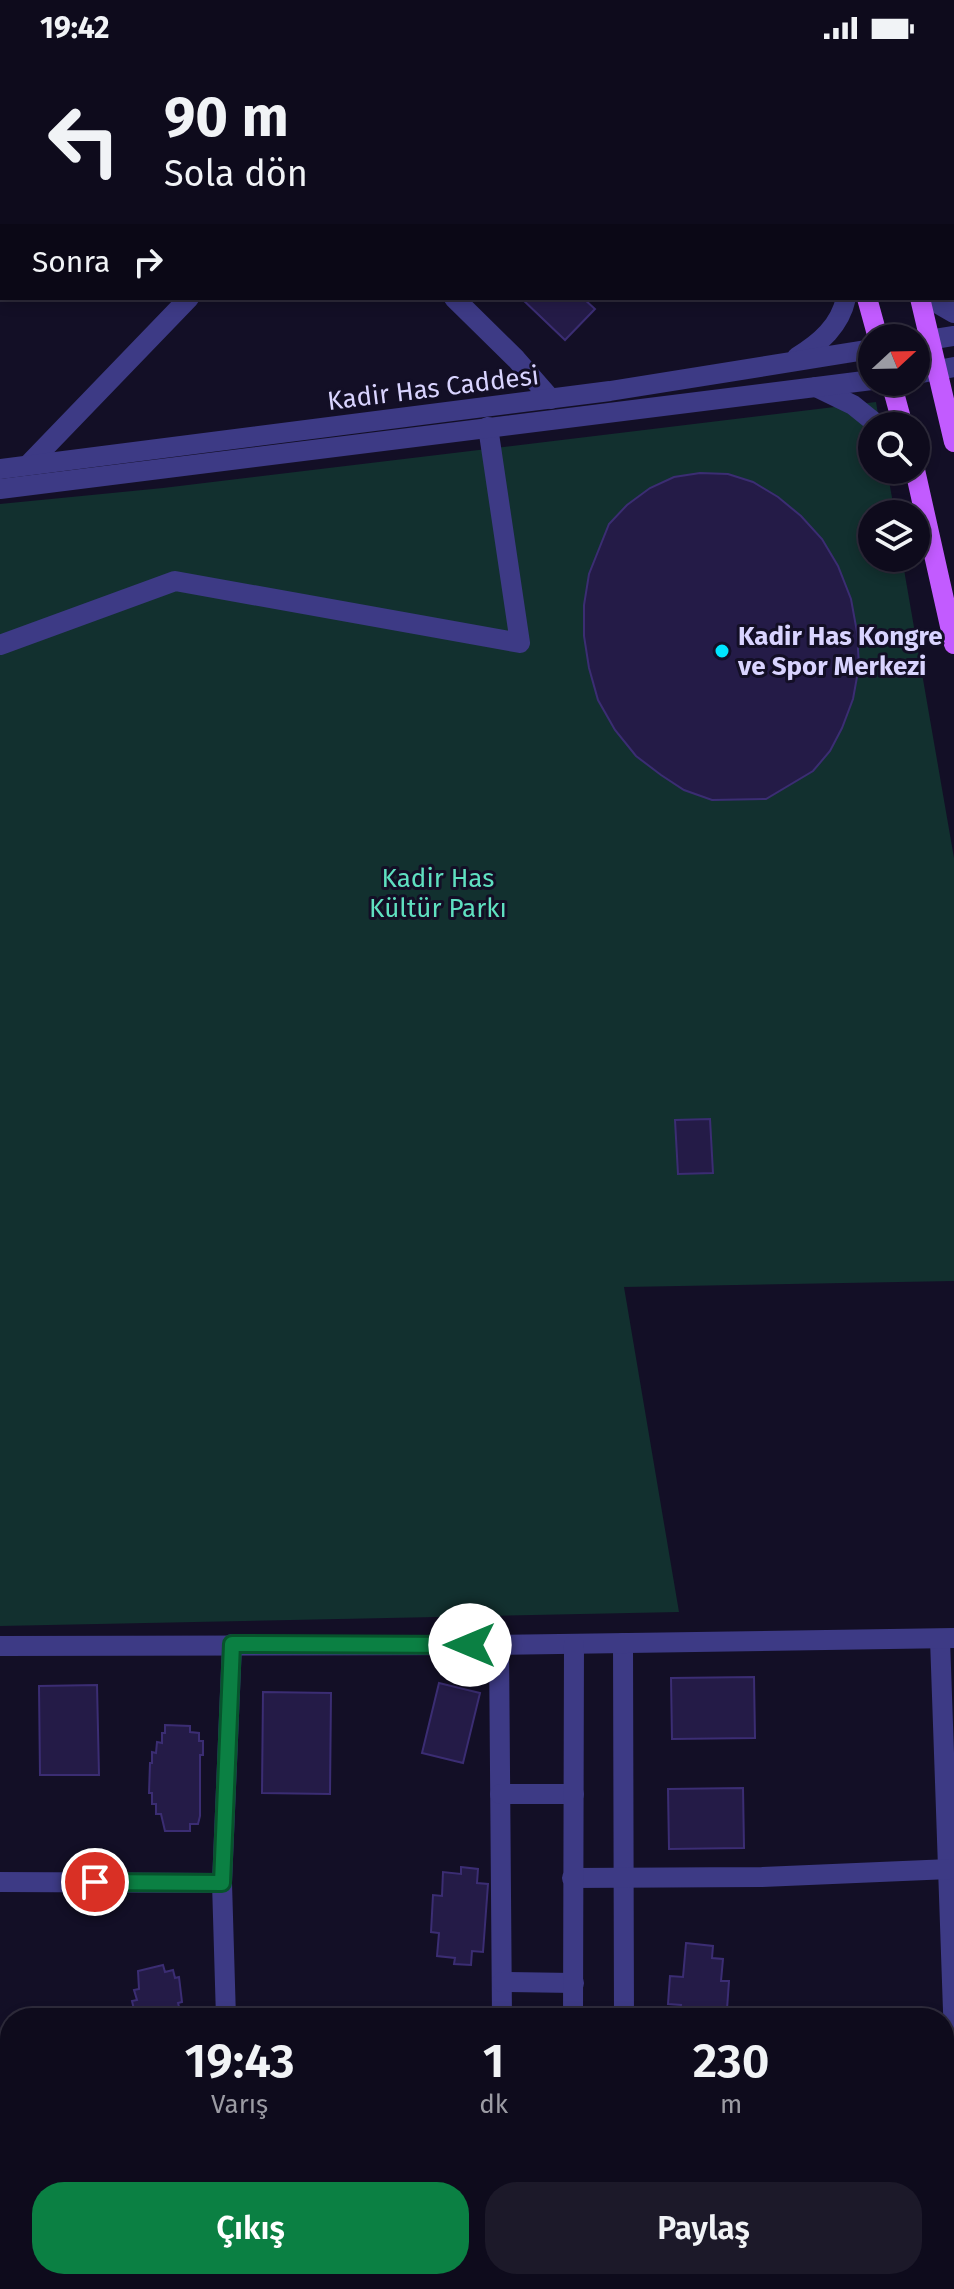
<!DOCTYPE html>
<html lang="tr">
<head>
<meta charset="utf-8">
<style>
  :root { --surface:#0e0b1c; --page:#1c1929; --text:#f1f3f6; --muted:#9b9ba3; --line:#2e2b3b; --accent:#0b8043 }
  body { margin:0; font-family:"Fira Sans",sans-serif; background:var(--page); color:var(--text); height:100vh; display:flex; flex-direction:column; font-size:30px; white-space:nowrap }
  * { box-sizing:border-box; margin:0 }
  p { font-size:26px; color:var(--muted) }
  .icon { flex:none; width:44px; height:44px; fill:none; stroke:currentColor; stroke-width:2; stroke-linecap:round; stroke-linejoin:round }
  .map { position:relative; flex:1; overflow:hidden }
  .details { position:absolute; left:0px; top:1952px; width:954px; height:282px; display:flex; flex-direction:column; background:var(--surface); border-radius:32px 32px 0 0; box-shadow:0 4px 12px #0003,0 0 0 2px var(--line) }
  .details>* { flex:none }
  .top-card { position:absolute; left:0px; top:0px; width:954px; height:244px; box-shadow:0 4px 12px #0003,0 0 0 2px var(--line); background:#0e0b1c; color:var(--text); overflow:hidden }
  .needle { width:52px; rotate:68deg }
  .tools { position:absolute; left:858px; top:268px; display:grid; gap:16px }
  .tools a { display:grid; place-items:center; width:72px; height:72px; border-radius:50%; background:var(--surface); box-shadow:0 4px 12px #0003,0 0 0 2px var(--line); font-size:40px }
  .pin { position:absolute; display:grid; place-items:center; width:68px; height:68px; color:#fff; margin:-34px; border:4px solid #fff; border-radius:50%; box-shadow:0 2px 8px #0007 }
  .me { position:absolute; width:88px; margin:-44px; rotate:270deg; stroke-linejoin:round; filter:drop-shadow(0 0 6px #0008) }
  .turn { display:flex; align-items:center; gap:28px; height:168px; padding:0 32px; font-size:36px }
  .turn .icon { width:104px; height:104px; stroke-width:2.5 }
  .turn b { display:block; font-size:56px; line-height:68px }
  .then { display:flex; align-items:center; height:76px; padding:0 32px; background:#0003; gap:16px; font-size:30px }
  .eta { display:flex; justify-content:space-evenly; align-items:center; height:136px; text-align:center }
  .eta b { font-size:48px; font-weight:600; line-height:56px }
  .action { display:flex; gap:16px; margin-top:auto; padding:16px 32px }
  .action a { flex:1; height:92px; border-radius:32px; background:var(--accent); color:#fff; font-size:32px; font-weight:600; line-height:92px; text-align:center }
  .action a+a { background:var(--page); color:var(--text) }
  .status { display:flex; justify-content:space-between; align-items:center; height:56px; padding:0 40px; background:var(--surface); direction:ltr }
  .status svg { height:22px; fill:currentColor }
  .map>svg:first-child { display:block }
  .green { fill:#12302f }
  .building { fill:#241b47; stroke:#3b2d73; stroke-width:2 }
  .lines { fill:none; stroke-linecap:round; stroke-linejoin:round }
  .minor { stroke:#3d3a85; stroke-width:20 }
  .tertiary { stroke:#3d3a85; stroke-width:20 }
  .primary { stroke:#c25bff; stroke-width:20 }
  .route-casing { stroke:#07532c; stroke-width:20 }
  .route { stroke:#0b8043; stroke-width:14 }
  .poi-dot { fill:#00e5ff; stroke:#130f26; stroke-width:3 }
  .labels { text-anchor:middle; stroke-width:6; stroke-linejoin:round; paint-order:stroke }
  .street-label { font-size:26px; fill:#d9d4ff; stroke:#130f26 }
  .poi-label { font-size:26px; font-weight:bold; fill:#d9d4ff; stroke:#130f26; text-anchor:start }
  .park-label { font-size:26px; fill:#5fe0c0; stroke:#130f26 }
</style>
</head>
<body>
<div class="status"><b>19:42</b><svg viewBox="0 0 49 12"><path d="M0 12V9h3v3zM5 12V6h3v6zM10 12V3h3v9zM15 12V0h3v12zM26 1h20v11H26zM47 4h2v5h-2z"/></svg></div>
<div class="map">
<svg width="954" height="2233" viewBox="0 0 954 2233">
  <rect width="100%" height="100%" fill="#130f26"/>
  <polygon class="green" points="876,346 880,370 872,370 872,414 887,414 895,458 872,458 872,502 902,502 954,802 954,1225 624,1231 679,1556 0,1570 0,448 163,432"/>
  <g class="building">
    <polygon points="521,242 583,242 595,253 565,284"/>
    <polygon points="700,417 728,418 753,426 778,441 801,460 822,483 838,510 851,543 857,576 859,610 853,643 842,672 830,695 813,715 766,743 712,744 684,734 661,719 636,700 615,674 598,644 589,612 584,580 584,549 589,518 609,468 627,449 650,432 674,421"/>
    <polygon points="710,1063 713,1117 678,1118 675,1064"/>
    <polygon points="754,1621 755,1682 672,1683 671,1622"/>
    <polygon points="439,1627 480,1637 463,1707 422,1697"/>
    <polygon points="97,1629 99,1719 40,1719 39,1630"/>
    <polygon points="263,1636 331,1637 330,1738 262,1737"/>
    <polygon points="165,1669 190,1670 190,1676 199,1677 199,1685 203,1685 203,1699 200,1699 200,1760 198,1768 190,1768 190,1775 165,1775 161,1758 156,1758 156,1748 152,1748 152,1737 149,1737 150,1707 152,1707 152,1696 156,1697 157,1686 162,1687 162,1677 165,1677"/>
    <polygon points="743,1732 744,1792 669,1793 668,1733"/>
    <polygon points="461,1811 478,1813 477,1827 488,1828 483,1896 472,1895 471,1909 454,1908 455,1902 437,1900 439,1877 431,1876 433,1839 442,1840 443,1816 461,1818"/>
    <polygon points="686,1887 713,1890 712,1902 723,1903 721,1925 729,1925 727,1953 719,1953 718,1962 680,1962 681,1949 668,1948 670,1920 683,1921"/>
    <polygon points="163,1909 165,1916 173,1914 175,1922 179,1921 182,1946 178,1947 182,1962 136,1962 132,1945 137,1944 134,1934 139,1933 138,1915"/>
  </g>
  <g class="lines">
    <g class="minor">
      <polyline points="203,0 205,2"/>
      <polyline points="682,0 682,2"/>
      <polyline points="738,0 739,2"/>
      <polyline points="882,0 883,2"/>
      <polyline points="111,2 113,0"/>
      <polyline points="419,2 421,0"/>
      <polyline points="625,2 627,0"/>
      <polyline points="0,5 2,7"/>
      <polyline points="0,120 2,118"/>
      <polyline points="952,174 954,177"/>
      <polyline points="454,242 516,303 551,343"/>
      <polyline points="28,409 189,242"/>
      <polyline points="0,589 175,525 520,587 488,371"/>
      <polyline points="940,1583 954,1983"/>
      <polyline points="623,1587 624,1962"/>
      <polyline points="499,1589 502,1962"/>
      <polyline points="0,1590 499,1589 954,1582"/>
      <polyline points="500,1738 574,1738"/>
      <polyline points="572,1822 762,1821 950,1813"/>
      <polyline points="0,1826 222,1827"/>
      <polyline points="502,1926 574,1927"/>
      <polyline points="226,1962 222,1827 232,1588"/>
      <polyline points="573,1962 574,1588"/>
      <polyline points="0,2034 10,2044"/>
      <polyline points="38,2233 38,2224"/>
      <polyline points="560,2233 561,2224"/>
      <polyline points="612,2233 622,2224"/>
    </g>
    <g class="tertiary">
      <polyline points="928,242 954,257"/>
      <polyline points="916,286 954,280"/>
      <path d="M797 301C820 287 840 270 846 242"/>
      <polyline points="916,318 954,311"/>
      <polyline points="816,331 853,349 879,370"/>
      <polyline points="0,413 610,335 872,293"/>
      <polyline points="0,433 872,324"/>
    </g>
    <g class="primary">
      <polyline points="789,0 790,2"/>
      <polyline points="832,0 832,2"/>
      <polyline points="867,242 878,282"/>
      <polyline points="920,242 954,386"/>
      <polyline points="891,326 903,370"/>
      <polyline points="915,414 954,588"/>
    </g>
  </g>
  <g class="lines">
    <defs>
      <polyline id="route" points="95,1826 222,1827 232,1588 470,1589"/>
    </defs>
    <use href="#route" class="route-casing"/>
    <use href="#route" class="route"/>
  </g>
  <circle class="poi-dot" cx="722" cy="595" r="8"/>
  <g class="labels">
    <g class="street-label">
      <text transform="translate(433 332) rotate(-7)" y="9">Kadir Has Caddesi</text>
    </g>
    <g class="poi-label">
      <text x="738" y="589">Kadir Has Kongre<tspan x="738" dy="30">ve Spor Merkezi</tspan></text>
    </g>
    <g class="park-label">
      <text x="438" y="831">Kadir Has<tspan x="438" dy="30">Kültür Parkı</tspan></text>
    </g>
  </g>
</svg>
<div class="tools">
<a><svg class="needle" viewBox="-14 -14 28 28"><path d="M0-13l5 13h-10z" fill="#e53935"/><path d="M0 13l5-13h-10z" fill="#9b9ba3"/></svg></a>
<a><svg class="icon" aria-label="search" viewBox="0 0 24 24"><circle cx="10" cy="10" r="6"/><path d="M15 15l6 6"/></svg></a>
<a><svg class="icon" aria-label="layers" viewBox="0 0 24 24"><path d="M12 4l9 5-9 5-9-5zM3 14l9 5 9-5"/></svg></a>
</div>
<div class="pin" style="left:95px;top:1826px;background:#d93025"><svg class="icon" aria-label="arrive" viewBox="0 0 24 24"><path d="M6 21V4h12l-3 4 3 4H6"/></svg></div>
<svg class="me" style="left:470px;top:1589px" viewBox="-20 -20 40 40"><circle r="19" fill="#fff"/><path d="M0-13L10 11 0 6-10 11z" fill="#0b8043"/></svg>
<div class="top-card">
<div class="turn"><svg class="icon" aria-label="left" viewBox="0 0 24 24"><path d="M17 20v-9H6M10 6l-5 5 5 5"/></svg><div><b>90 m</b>Sola dön</div></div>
<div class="then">Sonra<svg class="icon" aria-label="right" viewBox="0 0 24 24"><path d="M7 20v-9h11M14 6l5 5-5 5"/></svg></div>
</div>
<section class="details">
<div class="eta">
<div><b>19:43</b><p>Varış</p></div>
<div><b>1</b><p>dk</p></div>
<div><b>230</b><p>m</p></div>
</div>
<div class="action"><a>Çıkış</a><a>Paylaş</a></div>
</section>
</div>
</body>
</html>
